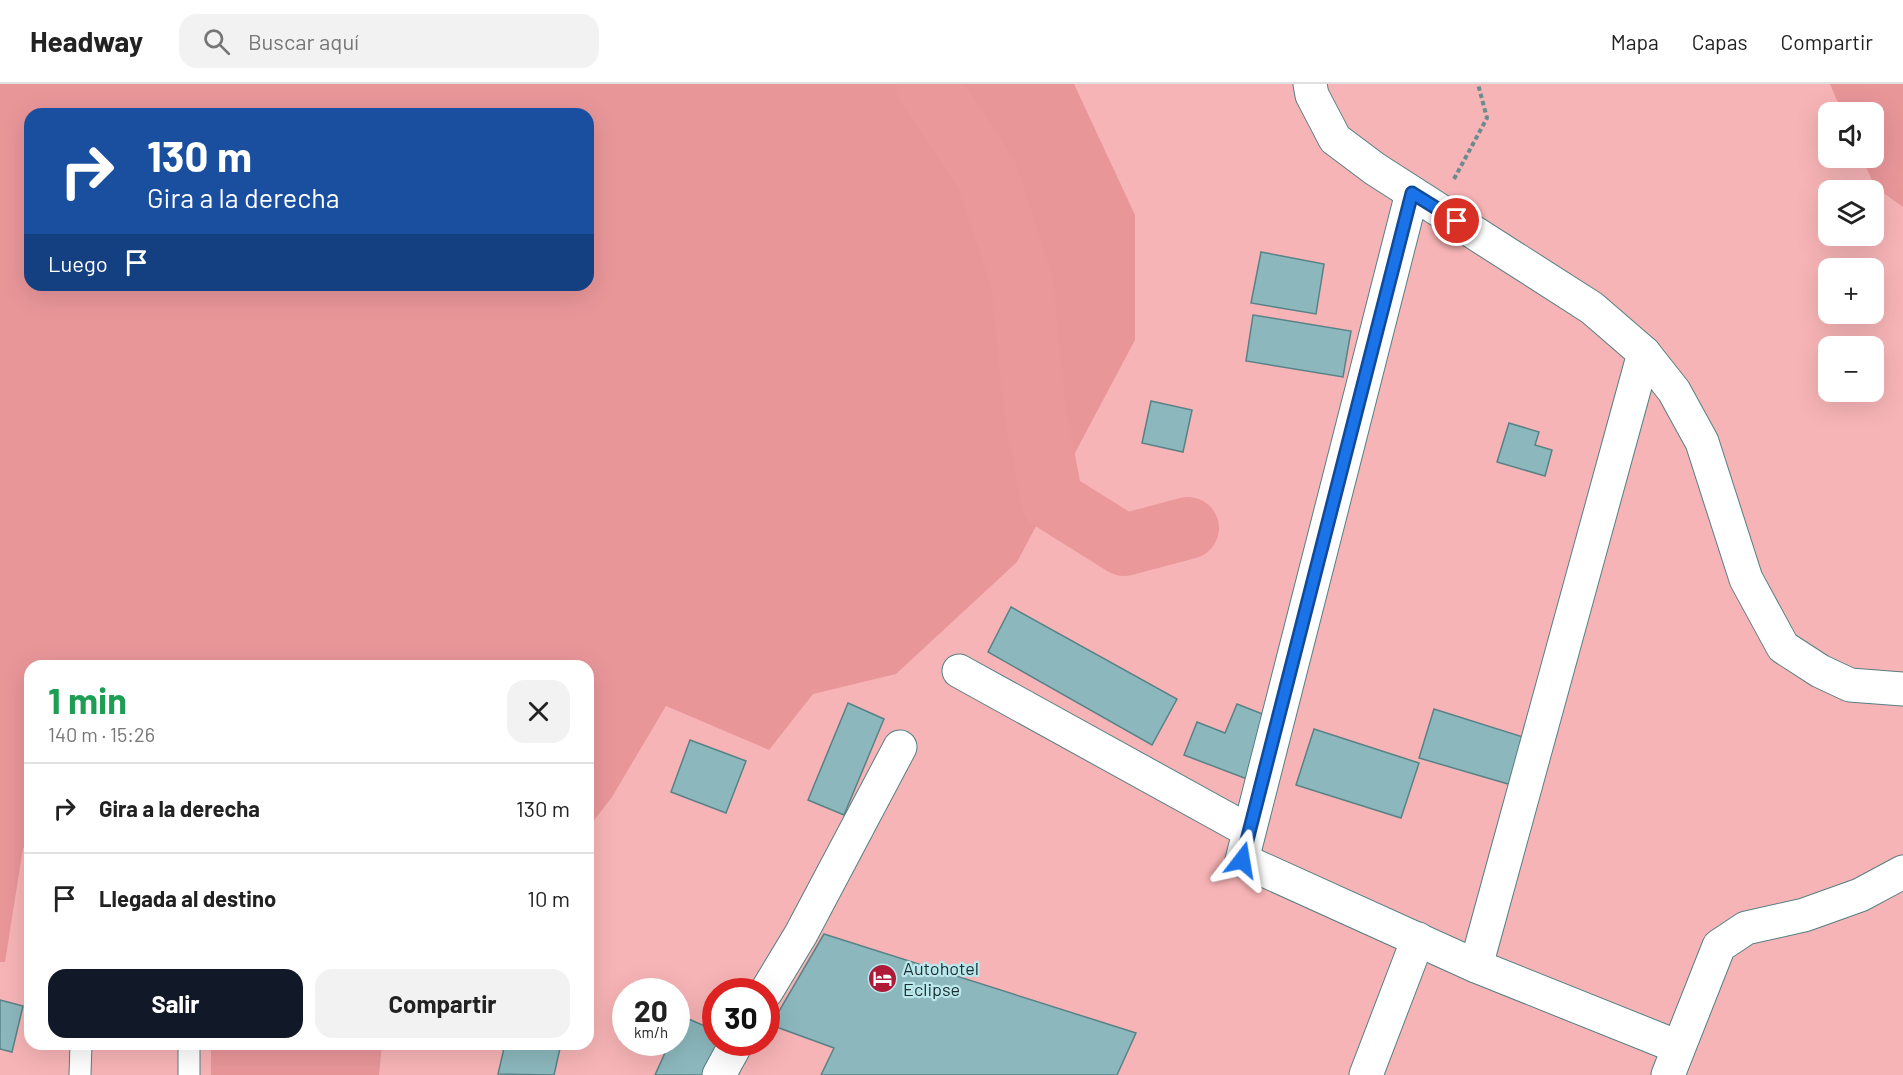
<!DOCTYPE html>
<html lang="es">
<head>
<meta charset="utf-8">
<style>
  :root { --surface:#fff; --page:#f2f2f2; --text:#222; --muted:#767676; --line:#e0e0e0; --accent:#111827 }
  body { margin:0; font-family:Barlow,sans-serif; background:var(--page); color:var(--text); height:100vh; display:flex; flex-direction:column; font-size:22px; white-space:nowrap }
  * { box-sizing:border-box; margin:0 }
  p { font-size:20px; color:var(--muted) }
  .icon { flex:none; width:33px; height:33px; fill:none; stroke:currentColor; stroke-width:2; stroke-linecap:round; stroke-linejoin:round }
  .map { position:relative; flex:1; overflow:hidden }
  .sheet { position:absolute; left:24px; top:576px; width:570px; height:390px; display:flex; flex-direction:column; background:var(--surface); border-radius:18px; box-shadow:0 6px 24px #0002 }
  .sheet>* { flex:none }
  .hud { position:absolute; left:24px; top:24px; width:570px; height:183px; border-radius:18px; box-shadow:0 6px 24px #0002; background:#1a4fa0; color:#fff; overflow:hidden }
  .tools { position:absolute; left:1818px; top:18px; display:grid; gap:12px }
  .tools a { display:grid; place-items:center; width:66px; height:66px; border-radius:12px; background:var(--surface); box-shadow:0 6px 24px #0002; font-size:30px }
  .speed { position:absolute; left:612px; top:894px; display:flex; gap:12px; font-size:30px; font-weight:700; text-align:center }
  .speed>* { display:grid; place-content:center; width:78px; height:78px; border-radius:50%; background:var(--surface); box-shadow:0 6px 24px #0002; line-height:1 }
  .speed small { font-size:15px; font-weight:400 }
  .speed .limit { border:9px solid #d22; background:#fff; color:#111 }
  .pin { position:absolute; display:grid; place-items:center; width:51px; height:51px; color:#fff; margin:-26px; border:3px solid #fff; border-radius:50%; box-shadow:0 2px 6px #0007 }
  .me { position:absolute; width:66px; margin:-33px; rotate:14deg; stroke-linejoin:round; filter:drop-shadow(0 0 4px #0008) }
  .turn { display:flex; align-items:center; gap:21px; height:126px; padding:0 24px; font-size:27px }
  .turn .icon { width:78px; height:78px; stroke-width:2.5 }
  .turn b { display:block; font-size:42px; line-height:51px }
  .then { display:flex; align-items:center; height:57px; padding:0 24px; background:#0003; gap:12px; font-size:22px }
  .round { display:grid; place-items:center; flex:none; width:63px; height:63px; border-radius:18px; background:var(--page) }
  .head { display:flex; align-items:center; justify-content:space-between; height:102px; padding:0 24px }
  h1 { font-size:36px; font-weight:700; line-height:45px; color:#1e9e55 }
  .button { display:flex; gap:12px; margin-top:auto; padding:12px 24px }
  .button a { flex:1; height:69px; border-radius:18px; background:var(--accent); color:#fff; font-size:24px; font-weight:700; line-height:69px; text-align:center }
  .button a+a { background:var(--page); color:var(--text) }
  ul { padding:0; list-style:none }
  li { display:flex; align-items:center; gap:18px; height:90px; padding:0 24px; border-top:2px solid var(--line) }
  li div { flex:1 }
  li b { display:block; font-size:22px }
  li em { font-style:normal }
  header { display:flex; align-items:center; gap:36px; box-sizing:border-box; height:84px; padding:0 30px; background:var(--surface); border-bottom:2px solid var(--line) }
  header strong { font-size:28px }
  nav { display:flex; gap:33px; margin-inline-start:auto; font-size:21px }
  .search { width:420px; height:54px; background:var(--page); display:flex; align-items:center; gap:15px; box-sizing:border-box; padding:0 21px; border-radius:18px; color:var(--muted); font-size:22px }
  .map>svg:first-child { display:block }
  .green { fill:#f7b4b6; fill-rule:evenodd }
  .forest { fill:#e99699; fill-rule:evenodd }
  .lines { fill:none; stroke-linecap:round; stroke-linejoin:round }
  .river { stroke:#eb989b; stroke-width:62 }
  .building { fill:#8cb8bd; stroke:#588287; stroke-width:1.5 }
  .service-casing { stroke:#557f84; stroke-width:23 }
  .minor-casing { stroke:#557f84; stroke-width:35 }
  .path { stroke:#6b8b8e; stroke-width:4; stroke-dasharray:4.5 3; stroke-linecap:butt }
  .service { stroke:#fff; stroke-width:21 }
  .minor { stroke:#fff; stroke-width:33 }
  .route-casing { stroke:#114b97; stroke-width:15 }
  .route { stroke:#1a73e8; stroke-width:10 }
  .labels { text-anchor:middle; stroke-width:4.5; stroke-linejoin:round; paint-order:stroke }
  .poi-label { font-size:18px; fill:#1c2e30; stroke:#bbe8ed; text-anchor:start }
</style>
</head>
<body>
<header>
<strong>Headway</strong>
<div class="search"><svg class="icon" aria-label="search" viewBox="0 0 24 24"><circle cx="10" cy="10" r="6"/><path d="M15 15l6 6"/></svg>Buscar aquí</div>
<nav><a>Mapa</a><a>Capas</a><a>Compartir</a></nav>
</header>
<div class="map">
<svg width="1903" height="991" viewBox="0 0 1903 991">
  <rect width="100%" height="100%" fill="#bbe8ed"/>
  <path class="green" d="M0 0H1903V991H0ZM1828 28H1874V74H1828ZM30 30H588V201H30ZM1828 106H1874V152H1828ZM1828 184H1874V230H1828ZM1828 262H1874V308H1828ZM30 582H588V960H30ZM626 908H676V958H626ZM716 908H766V958H716Z"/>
  <g class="forest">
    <path d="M0 0H1074L1135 131V256L1017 478 896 590 813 610 769 666 666 622 612 713 588 744V582H30V763L23 764 5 878H0ZM30 30H588V201H30Z"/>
    <polygon points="1830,0 1903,0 1903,123 1875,103 1862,74 1874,74 1874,28 1842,28"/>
    <polygon points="211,960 382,960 379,991 211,991"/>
  </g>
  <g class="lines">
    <polyline class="river" points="927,0 989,95 1022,200 1035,326 1052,416 1124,461 1188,444"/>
  </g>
  <g class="building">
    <polygon points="1261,168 1324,180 1316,230 1251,219"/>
    <polygon points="1253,231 1351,247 1343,293 1246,277"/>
    <polygon points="1151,317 1192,326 1183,368 1142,359"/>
    <polygon points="1509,339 1539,348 1535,361 1552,366 1545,392 1497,378"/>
    <polygon points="1011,523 1177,615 1152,661 988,568"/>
    <polygon points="848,619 884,635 844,731 808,716"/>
    <polygon points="1237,620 1270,633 1247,695 1184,671 1197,638 1225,649"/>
    <polygon points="1434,625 1529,655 1515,702 1419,674"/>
    <polygon points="1314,645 1419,679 1401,734 1296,701"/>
    <polygon points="690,656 746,677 726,729 671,708"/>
    <polygon points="824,850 1136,949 1117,991 821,991 834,964 771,941"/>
    <polygon points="0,916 23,922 12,968 0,965"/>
    <polygon points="682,932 716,947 716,958 727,958 708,991 655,991 670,958 676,958 676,944"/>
    <polygon points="505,960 561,960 554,991 498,990"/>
  </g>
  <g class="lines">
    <defs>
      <g id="service">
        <polyline points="189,960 189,991"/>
        <polyline points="80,991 81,960"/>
      </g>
      <g id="minor">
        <polyline points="1310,0 1312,11 1335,55 1375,85 1592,224 1644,269 1674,307 1702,358 1746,495 1783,563 1820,587 1850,601 1903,605"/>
        <polyline points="1412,109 1242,776 1476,882"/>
        <polyline points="1644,269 1476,882 1678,963"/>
        <polyline points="959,587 1249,747"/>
        <polyline points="766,908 801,850 900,663"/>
        <polyline points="719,991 737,958"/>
        <polyline points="1366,991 1418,855"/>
        <polyline points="1668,991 1719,862 1746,844 1804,831 1860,811 1903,788"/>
      </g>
    </defs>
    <use href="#service" class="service-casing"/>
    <use href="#minor" class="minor-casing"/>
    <polyline class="path" points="1454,95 1487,34 1478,0"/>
    <use href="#service" class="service"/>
    <use href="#minor" class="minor"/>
  </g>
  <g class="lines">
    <defs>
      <polyline id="route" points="1242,776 1412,109 1457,137"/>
    </defs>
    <use href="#route" class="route-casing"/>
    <use href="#route" class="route"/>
  </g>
  <defs>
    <symbol id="hotel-disc" viewBox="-11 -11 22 22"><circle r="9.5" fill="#ae1a38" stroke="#bbe8ed"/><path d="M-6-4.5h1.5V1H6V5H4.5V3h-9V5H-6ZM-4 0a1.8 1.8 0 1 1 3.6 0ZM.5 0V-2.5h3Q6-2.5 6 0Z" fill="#fff"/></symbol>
  </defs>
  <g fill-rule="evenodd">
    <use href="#hotel-disc" x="866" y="878" width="33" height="33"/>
  </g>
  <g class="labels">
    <g class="poi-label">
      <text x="903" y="891">Autohotel<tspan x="903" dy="21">Eclipse</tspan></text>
    </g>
  </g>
</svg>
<div class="tools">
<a><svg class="icon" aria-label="sound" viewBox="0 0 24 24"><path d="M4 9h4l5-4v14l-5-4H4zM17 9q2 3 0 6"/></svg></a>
<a><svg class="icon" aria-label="layers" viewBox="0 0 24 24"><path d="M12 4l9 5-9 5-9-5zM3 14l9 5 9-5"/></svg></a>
<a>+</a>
<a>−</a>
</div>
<div class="speed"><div>20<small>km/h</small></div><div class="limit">30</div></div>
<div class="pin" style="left:1457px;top:137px;background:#d93025"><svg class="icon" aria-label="arrive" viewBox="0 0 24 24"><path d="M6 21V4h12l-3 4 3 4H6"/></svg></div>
<svg class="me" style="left:1242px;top:776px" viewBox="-20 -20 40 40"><path d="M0-17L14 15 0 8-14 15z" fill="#1a73e8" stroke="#fff" stroke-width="4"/></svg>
<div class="hud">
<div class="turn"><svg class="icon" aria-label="right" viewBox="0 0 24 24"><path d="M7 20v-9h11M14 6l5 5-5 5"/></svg><div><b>130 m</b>Gira a la derecha</div></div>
<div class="then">Luego<svg class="icon" aria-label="arrive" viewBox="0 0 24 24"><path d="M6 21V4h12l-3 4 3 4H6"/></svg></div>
</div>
<section class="sheet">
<div class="head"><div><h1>1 min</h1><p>140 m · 15:26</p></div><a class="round"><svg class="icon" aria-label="close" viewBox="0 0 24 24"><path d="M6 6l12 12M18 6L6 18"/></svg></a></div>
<ul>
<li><svg class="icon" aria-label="right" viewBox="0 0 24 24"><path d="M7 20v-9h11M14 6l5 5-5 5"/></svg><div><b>Gira a la derecha</b></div><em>130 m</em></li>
<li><svg class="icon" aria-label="arrive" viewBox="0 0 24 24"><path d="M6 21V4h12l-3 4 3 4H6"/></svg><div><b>Llegada al destino</b></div><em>10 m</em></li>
</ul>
<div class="button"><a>Salir</a><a>Compartir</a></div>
</section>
</div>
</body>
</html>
